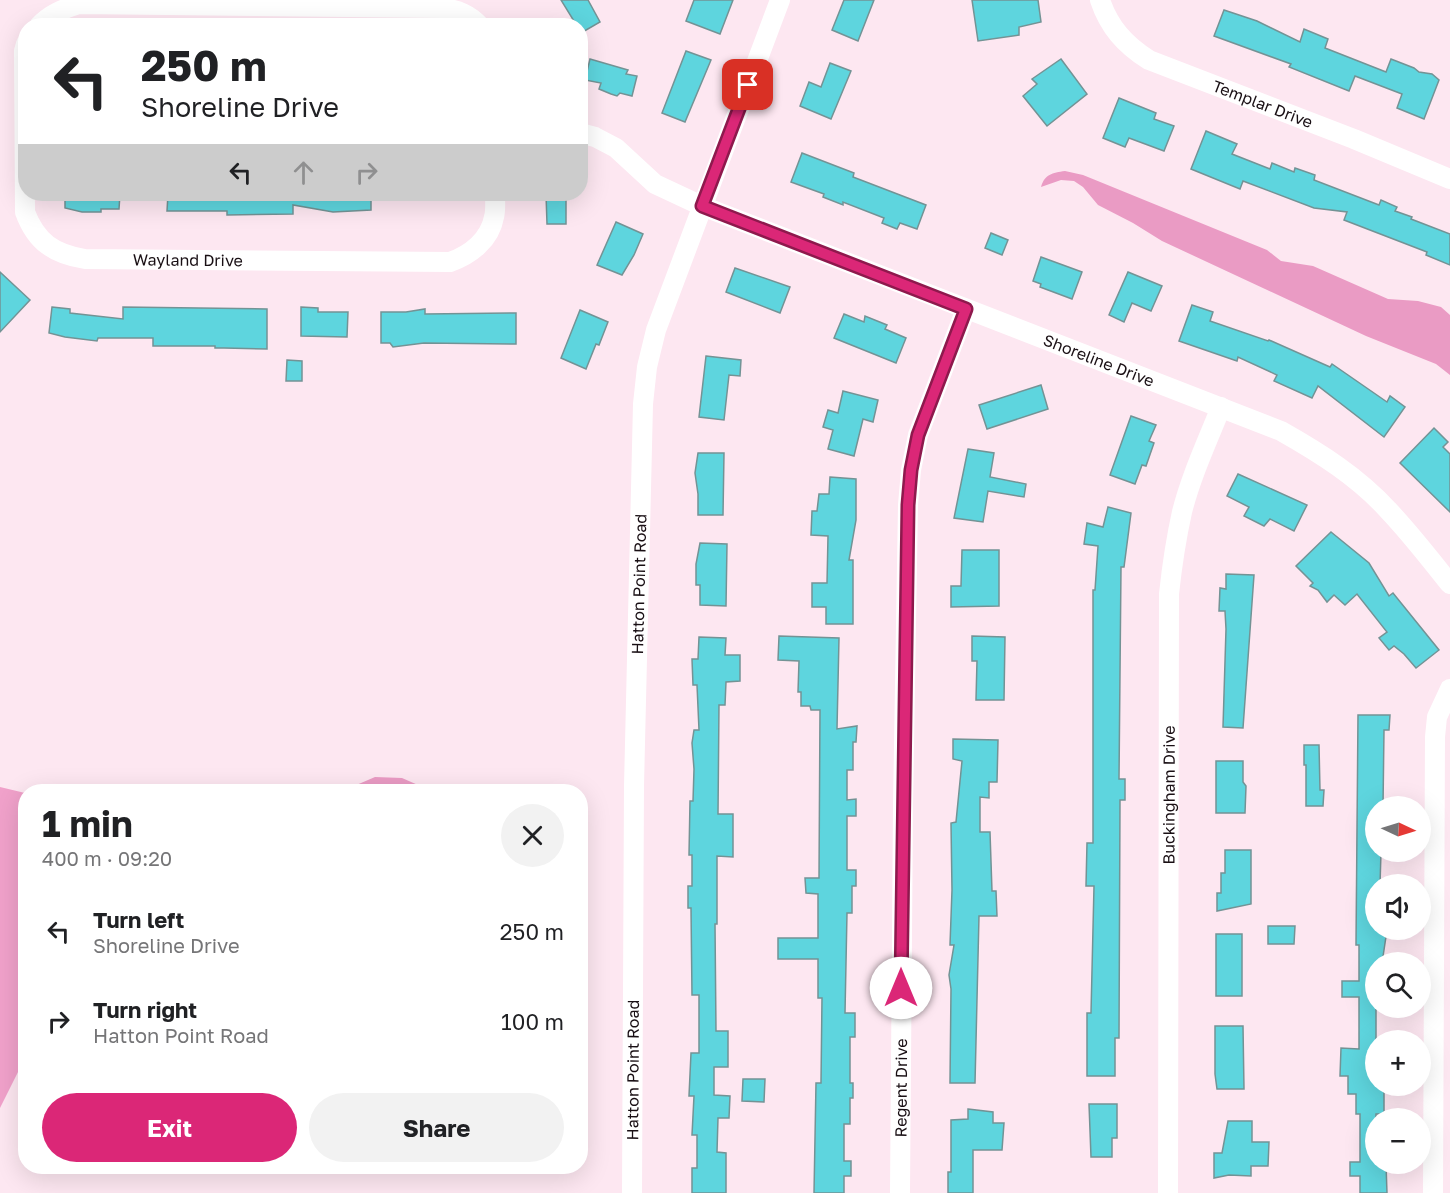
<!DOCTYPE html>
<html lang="en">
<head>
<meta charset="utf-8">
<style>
  :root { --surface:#fff; --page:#f2f2f2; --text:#202124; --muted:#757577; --accent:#db2777 }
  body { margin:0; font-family:"Golos Text",sans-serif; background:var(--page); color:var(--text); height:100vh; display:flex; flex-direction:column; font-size:22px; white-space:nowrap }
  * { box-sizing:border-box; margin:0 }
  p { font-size:20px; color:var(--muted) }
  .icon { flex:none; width:33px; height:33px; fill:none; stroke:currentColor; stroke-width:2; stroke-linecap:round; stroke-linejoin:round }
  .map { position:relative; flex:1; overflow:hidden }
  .panel { position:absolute; left:18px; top:784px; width:570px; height:390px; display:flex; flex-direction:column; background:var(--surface); border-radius:24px; box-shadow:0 6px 24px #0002 }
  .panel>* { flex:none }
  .hud { position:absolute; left:18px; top:18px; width:570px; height:183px; border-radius:24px; box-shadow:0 6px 24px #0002; background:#fff; color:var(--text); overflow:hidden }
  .needle { width:39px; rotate:94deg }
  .fabs { position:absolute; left:1365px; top:796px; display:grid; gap:12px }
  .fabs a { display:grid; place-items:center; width:66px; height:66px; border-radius:50%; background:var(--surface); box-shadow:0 6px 24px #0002; font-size:30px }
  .pin { position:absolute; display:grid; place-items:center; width:51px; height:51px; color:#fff; margin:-26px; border-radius:12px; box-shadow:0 3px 9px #0006 }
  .me { position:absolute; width:66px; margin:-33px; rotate:0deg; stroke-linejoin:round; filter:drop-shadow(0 0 4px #0008) }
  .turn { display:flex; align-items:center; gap:21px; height:126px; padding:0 24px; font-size:27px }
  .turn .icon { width:78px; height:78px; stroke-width:2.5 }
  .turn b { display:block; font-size:42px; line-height:51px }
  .lanes { display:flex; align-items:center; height:57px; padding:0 24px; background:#0003; justify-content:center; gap:30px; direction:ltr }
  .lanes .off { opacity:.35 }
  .round { display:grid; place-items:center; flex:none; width:63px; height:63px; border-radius:32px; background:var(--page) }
  .head { display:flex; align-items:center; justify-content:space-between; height:102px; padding:0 24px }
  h1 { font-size:36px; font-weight:700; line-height:45px }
  .button { display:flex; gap:12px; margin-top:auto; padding:12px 24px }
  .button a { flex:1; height:69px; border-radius:36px; background:var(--accent); color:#fff; font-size:24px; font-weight:700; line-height:69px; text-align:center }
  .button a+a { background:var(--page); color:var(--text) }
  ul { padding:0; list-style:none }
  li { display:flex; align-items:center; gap:18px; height:90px; padding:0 24px }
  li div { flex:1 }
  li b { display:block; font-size:22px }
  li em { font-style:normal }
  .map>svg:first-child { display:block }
  .forest { fill:#f0a1ca }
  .water { fill:#ea9bc4 }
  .building { fill:#5ed5de; stroke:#739395; stroke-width:1.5 }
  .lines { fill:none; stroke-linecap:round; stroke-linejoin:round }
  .minor { stroke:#fff; stroke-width:20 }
  .route-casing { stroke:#8e194d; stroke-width:15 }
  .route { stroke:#db2777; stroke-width:10 }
  .labels { text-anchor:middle; stroke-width:4.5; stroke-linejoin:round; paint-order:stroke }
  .street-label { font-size:16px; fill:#190f14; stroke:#fff9fc }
</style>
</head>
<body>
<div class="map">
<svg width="1450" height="1193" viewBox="0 0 1450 1193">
  <rect width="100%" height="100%" fill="#fde7f1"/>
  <polygon class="forest" points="0,787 25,793 25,1058 0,1108"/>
  <g class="water">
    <path d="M1065 171 1083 175 1267 250 1281 261 1313 266 1388 299 1418 301 1441 307 1450 315V375L1436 364 1366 336 1162 241 1133 223 1098 205 1083 187 1074 181 1061 180 1041 187C1045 174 1052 173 1065 171Z"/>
    <polygon points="375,777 402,778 434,792 350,792 354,786"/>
  </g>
  <g class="building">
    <polygon points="561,0 588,0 600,22 581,33 580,26 577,26"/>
    <polygon points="694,0 733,0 720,34 686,21"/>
    <polygon points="844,0 874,0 858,41 832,30"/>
    <polygon points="972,0 1038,0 1041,22 1019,27 1019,35 978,41"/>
    <polygon points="1224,10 1257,21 1300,42 1304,29 1328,39 1325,48 1386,72 1391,59 1414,68 1419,72 1432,74 1439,80 1424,119 1397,108 1402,94 1355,76 1349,91 1289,67 1291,64 1214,36"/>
    <polygon points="686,51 711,60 685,122 662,113"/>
    <polygon points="590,59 628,70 626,74 637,76 632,96 620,93 617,96 611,94 599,89 601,83 585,80"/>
    <polygon points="1061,59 1087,94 1047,126 1023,96 1037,84 1032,79"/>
    <polygon points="830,63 851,71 831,119 800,106 809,82 821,87"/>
    <polygon points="1119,98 1156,113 1154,119 1174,126 1164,151 1129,138 1125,147 1103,138"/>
    <polygon points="1206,131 1237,144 1232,154 1270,169 1272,163 1294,172 1295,168 1315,175 1314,180 1379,205 1381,200 1397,207 1395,211 1412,217 1411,219 1450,234 1450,265 1426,255 1427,252 1344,220 1347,212 1314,208 1243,181 1240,189 1191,169"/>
    <polygon points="802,153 854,173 853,177 926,205 917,229 900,223 897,229 882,223 884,218 843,202 843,205 823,197 824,194 791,182"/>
    <polygon points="65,194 120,194 119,209 101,209 101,212 82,212 65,208"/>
    <polygon points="168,194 371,194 371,210 333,212 293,205 293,214 227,215 227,211 167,211"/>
    <polygon points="546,194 566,194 566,224 547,224"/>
    <polygon points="616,222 643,234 634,255 622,275 597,265"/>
    <polygon points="991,233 1008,240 1002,255 985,248"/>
    <polygon points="1041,257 1082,272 1072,299 1040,287 1041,284 1033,281"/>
    <polygon points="735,268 790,287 780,313 726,292"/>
    <polygon points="0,272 30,300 0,332"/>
    <polygon points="1128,272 1162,286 1151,311 1132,303 1124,322 1109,315"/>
    <polygon points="1192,305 1213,312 1210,321 1268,341 1269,340 1330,367 1332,364 1387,402 1390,396 1405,407 1384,437 1318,386 1312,398 1274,381 1277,375 1238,357 1237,361 1179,341"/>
    <polygon points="52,307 70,309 70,313 123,319 123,307 267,309 267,349 224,348 215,348 215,346 153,346 153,338 98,338 97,341 65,337 49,333"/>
    <polygon points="301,307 318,308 318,312 348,312 347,337 301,336"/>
    <polygon points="425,309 425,314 516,313 516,344 424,343 393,347 390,343 381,343 381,312 406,312"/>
    <polygon points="580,310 608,322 599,345 596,344 586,369 561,358"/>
    <polygon points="844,314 864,322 865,316 887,325 885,329 906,338 896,363 834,338"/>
    <polygon points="706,356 741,360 740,376 729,375 724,420 699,417"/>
    <polygon points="287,360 302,361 302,381 286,381"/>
    <polygon points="1041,385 1048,409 987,429 979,405"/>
    <polygon points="843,391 878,400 873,422 863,419 854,456 828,449 833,430 823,427 828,410 838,413"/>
    <polygon points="1131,416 1156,425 1149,441 1154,443 1146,466 1142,465 1135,484 1110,475"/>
    <polygon points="1434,428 1448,442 1443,447 1450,454 1450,512 1400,463"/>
    <polygon points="968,449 994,453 990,477 1026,484 1024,497 988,491 983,522 954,518"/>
    <polygon points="698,453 724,453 723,515 698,515 698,494 695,473"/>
    <polygon points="1238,474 1307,505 1294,531 1270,519 1264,526 1244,516 1249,507 1227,496"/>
    <polygon points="830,477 856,479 856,520 849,560 853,560 853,624 826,624 826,607 812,607 812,583 827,583 828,536 811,535 812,511 817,511 819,494 829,494"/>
    <polygon points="1108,507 1131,513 1124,567 1121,567 1119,779 1125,779 1125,800 1120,800 1119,1038 1115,1038 1115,1076 1087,1076 1087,1013 1091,1013 1094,886 1086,886 1087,843 1093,843 1093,590 1095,590 1098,546 1084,544 1087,523 1103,527"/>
    <polygon points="1331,532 1369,563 1389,596 1393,593 1439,650 1416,668 1404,654 1394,646 1389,650 1379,638 1387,632 1357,594 1345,605 1334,595 1327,602 1318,590 1310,586 1313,583 1296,566"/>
    <polygon points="700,543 727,544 726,606 700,605 700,585 696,585 696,564"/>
    <polygon points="962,550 999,550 999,606 951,607 951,586 961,586"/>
    <polygon points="1226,574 1254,575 1243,728 1223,727 1226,629 1225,611 1219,611 1220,588 1226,589"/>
    <polygon points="779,636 839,638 837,729 857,726 856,742 853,742 853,770 847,770 847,800 856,799 856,816 847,816 847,870 856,870 856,886 852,886 852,913 847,913 845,1013 855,1013 855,1037 850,1037 850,1083 853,1083 853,1098 850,1098 850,1124 844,1124 844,1161 851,1161 851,1176 844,1176 844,1193 814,1193 816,1083 821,1083 822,998 818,998 818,959 778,959 778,938 818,938 818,894 806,893 805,878 819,878 820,710 811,710 810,706 801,706 801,692 798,692 799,661 778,660"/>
    <polygon points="972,636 1005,637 1004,700 976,700 977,661 972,661"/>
    <polygon points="699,637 726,638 725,655 740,655 740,681 726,682 725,705 719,705 718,814 733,814 733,857 717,856 717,924 715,924 716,1031 728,1031 728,1067 714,1067 714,1095 730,1096 729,1118 718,1118 717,1152 726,1153 726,1193 692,1193 692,1168 697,1168 697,1135 692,1135 694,1096 689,1096 691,1053 699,1053 699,995 692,995 691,908 688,908 688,886 692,886 692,855 689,855 690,801 693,801 694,769 692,743 694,730 699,730 697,685 693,685 692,659 698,659"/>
    <polygon points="1358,715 1390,715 1389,730 1384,730 1383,807 1376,807 1376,852 1381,852 1380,885 1376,885 1376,930 1387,930 1382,963 1376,963 1376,1086 1384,1086 1384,1114 1376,1114 1376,1164 1386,1164 1387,1193 1360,1193 1360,1176 1350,1176 1350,1162 1360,1162 1360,1114 1356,1114 1356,1094 1348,1094 1348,1076 1340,1076 1341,1048 1359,1049 1359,997 1342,997 1342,981 1359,981 1359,945 1356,945"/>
    <polygon points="953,739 998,740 997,782 989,782 989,798 980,797 980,832 990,832 992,891 996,891 997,916 979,916 975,1083 950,1083 951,989 949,975 954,945 950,945 952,890 951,823 956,822 962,761 953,759"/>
    <polygon points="1304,745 1319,745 1320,790 1324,790 1323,806 1306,806 1306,765 1304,765"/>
    <polygon points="1216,761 1243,761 1243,782 1246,786 1245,813 1216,813"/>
    <polygon points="1225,850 1251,850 1251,904 1217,911 1217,893 1221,893 1221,873 1225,873"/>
    <polygon points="1268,926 1295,926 1294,944 1268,944"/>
    <rect x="1216" y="934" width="26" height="62"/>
    <polygon points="1215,1026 1243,1026 1244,1089 1217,1089 1215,1074"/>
    <polygon points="743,1079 765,1079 764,1102 742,1101"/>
    <polygon points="1089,1104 1117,1104 1117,1138 1112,1138 1112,1157 1091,1157"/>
    <polygon points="968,1109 993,1112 993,1123 1004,1123 1002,1150 973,1150 973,1193 948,1193 948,1172 951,1172 951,1120 968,1119"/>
    <polygon points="1228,1121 1252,1121 1252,1142 1269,1142 1268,1166 1251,1166 1251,1176 1229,1175 1214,1178 1214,1153 1222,1153"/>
  </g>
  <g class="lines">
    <g class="minor">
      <path id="s1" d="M1100 0C1109 27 1125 45 1149 60L1354 139 1450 179"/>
      <path d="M39 26C50 14 63 9 79 4L443 8C458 10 469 14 480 26"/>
      <path id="s2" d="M26 44 24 51 25 212C36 242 54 254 85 259L450 262C470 255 490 240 494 217 496 210 495 201 495 194"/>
      <path id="s3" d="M580 133 595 137 616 148 655 184 702 206 1281 431C1320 453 1358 477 1388 510 1410 533 1430 559 1450 584"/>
      <path id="s4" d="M632 1193 634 786 643 404 647 367 656 330 780 0"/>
      <path id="s5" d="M900 1193 903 805 908 505 911 470 918 435 966 309"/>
      <path id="s6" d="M1168 1193 1169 594C1172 566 1176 539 1182 512 1191 476 1207 442 1221 407"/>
      <polyline points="1433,1193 1435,737 1437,717 1450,689"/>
    </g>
  </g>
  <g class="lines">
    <defs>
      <polyline id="route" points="748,85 702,206 966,309 918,435 911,470 908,505 901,988"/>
    </defs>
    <use href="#route" class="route-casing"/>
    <use href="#route" class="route"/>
  </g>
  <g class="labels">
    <g class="street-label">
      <text dy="6" stroke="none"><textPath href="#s1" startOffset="201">Templar Drive</textPath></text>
      <text dy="6" stroke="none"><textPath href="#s2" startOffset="352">Wayland Drive</textPath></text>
      <text dy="6" stroke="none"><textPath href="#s3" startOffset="570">Shoreline Drive</textPath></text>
      <text dy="6" stroke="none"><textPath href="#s4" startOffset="609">Hatton Point Road</textPath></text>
      <text dy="6" stroke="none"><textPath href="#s6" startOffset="398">Buckingham Drive</textPath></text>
      <text dy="6" stroke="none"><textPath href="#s4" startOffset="123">Hatton Point Road</textPath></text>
      <text dy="6" stroke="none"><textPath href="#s5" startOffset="105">Regent Drive</textPath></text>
    </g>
  </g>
</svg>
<div class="fabs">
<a><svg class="needle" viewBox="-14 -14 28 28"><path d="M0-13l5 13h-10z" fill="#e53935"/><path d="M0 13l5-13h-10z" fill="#757577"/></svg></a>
<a><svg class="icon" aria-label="sound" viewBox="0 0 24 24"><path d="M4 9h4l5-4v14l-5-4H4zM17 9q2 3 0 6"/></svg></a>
<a><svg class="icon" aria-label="search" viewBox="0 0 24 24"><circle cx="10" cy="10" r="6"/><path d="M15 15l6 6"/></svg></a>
<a>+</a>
<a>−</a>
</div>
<div class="pin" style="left:748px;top:85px;background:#d93025"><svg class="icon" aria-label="arrive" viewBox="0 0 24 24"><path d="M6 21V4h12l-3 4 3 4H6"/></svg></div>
<svg class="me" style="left:901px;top:988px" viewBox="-20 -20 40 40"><circle r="19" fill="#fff"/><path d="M0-13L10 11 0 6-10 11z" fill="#db2777"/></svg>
<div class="hud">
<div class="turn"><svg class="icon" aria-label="left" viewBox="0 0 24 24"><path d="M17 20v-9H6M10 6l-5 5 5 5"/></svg><div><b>250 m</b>Shoreline Drive</div></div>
<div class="lanes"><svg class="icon" aria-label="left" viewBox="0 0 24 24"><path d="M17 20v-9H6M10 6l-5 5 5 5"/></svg><svg class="icon off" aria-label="ahead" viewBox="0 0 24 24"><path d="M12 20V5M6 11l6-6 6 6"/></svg><svg class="icon off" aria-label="right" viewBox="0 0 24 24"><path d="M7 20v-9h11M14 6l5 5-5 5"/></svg></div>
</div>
<section class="panel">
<div class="head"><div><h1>1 min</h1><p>400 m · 09:20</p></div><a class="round"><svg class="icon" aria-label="close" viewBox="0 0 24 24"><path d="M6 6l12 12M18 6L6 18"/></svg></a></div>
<ul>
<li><svg class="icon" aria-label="left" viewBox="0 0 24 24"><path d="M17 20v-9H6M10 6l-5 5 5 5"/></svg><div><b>Turn left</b><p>Shoreline Drive</p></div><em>250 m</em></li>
<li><svg class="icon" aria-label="right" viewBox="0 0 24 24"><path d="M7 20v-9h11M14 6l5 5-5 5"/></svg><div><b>Turn right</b><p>Hatton Point Road</p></div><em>100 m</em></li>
</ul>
<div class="button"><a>Exit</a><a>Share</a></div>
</section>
</div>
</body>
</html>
